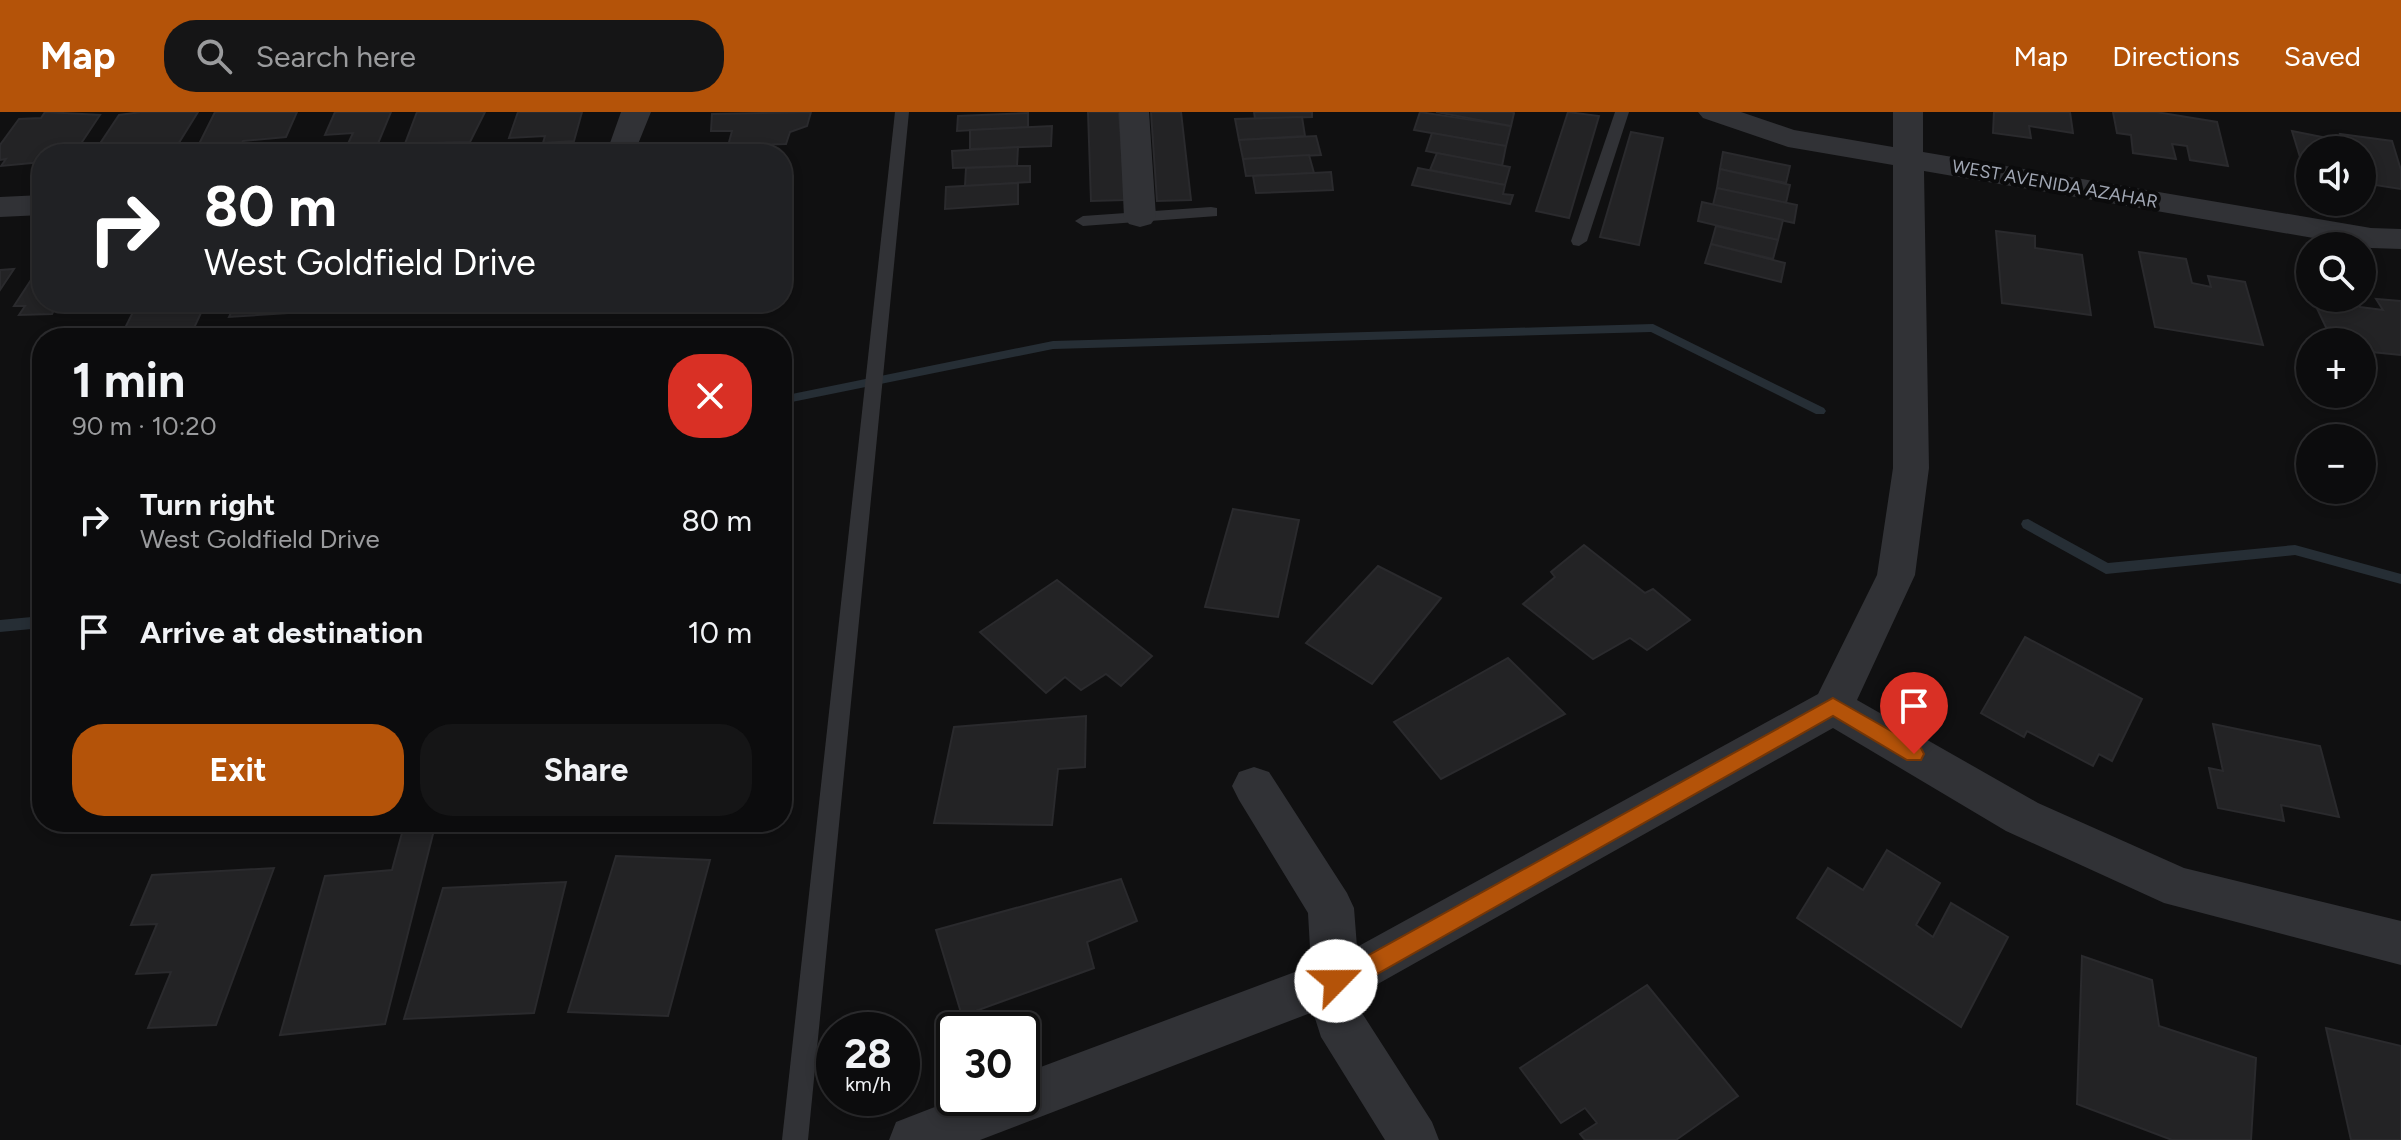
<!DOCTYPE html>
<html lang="en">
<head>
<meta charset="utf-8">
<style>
  :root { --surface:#0c0c0d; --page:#151516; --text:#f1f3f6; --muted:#9a9b9d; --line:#2c2c2e; --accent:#b45309 }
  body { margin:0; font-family:Figtree,sans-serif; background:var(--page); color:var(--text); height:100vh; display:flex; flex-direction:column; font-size:30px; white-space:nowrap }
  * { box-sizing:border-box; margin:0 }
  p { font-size:26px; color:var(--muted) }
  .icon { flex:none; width:44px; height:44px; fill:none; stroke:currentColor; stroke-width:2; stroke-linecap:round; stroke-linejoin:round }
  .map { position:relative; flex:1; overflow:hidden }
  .panel { position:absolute; left:32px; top:216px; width:760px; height:504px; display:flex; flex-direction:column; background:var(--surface); border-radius:32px; box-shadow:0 4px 12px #0003,0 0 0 2px var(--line) }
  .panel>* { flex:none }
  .hud { position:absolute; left:32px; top:32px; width:760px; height:168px; border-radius:32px; box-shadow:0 4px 12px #0003,0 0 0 2px var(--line); background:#202124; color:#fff; overflow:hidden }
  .buttons { position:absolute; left:2296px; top:24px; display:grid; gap:16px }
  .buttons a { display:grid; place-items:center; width:80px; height:80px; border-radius:50%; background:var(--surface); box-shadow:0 4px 12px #0003,0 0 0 2px var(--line); font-size:40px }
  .speed { position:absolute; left:816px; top:900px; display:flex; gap:16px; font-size:40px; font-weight:700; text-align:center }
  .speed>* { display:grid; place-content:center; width:104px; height:104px; border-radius:50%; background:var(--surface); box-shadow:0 4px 12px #0003,0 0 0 2px var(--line); line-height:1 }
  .speed small { font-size:20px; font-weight:400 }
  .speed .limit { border:4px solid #111; border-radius:12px; background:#fff; color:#111 }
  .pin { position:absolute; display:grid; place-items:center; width:68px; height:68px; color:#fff; margin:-82px -34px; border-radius:50% 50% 50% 0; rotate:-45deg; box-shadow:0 0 8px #0007 }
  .pin .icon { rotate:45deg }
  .me { position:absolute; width:88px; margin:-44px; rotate:67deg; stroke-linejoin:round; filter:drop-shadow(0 0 6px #0008) }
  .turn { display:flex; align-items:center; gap:28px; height:168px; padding:0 40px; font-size:36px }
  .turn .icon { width:104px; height:104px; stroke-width:2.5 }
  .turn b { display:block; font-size:56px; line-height:68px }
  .round { display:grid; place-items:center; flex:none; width:84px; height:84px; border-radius:32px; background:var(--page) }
  .head { display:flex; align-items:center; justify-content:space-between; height:136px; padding:0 40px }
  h1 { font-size:48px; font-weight:700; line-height:60px }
  .button { display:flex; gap:16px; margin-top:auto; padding:16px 40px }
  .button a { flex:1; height:92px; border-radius:32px; background:var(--accent); color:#fff; font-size:32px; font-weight:700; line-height:92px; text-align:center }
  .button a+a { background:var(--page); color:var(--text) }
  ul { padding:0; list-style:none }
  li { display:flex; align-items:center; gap:24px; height:112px; padding:0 40px }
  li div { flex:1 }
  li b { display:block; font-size:30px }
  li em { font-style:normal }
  header { display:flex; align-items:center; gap:48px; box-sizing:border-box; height:112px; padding:0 40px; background:var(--accent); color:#fff }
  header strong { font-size:38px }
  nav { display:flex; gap:44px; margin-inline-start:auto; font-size:28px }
  .search { width:560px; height:72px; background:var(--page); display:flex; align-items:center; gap:20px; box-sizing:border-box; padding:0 28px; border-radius:32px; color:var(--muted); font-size:30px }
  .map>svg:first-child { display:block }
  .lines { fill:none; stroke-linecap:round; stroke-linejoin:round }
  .stream { fill:#262e35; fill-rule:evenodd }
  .building { fill:#232325; stroke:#2a2a2d; stroke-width:2 }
  .lane { fill:#313236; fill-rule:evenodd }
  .street { fill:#313236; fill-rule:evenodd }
  .route { fill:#b45309; stroke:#753606; stroke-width:2 }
  .labels { text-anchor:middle; stroke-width:8; stroke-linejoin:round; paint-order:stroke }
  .far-street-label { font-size:18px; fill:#a0a6b3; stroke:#0b0b0c }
</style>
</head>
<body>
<header>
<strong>Map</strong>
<div class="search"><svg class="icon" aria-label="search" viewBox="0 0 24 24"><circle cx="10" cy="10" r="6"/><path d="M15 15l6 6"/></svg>Search here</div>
<nav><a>Map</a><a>Directions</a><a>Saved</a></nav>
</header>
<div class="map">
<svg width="2401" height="1028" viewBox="0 0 2401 1028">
  <rect width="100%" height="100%" fill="#101011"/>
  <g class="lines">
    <g class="stream">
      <polygon points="1653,212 1824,296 1826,299 1824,302 1816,302 1651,220 1053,237 782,292 782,284 1053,229"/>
      <polygon points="2028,407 2108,451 2295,433 2401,462 2401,472 2295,443 2106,462 2023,416 2021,412 2023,408"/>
      <polygon points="42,504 42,516 0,520 0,508"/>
    </g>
  </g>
  <g class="building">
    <polygon points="45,0 100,3 74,42 42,42 42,50 1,54 6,47 0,48 0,33 19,7 41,6"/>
    <polygon points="141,0 198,0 172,42 93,42 119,3"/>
    <polygon points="215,0 297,0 286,25 243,29 237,42 194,42"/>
    <polygon points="335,0 391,0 377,34 346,36 353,21 325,23"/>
    <polygon points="417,0 485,0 470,30 430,31 428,36 403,37"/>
    <polygon points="518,0 582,0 574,29 543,31 545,24 509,26"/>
    <polygon points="811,0 807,14 790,20 786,32 728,34 732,19 711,19 712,2"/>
    <polygon points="1088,0 1119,0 1125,88 1091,89"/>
    <polygon points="1151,0 1181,0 1191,88 1157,89"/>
    <polygon points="1254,0 1312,0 1312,5 1255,7"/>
    <polygon points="1420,0 1511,14 1506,34 1414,18"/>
    <polygon points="1436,0 1512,0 1514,1 1511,14"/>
    <polygon points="1568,0 1599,4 1569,106 1536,99"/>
    <polygon points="1994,0 2070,0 2073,21 2029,14 2031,26 1993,21"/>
    <polygon points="2113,0 2156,0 2217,10 2228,54 2190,48 2187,34 2172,32 2176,47 2133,41 2131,23 2117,21"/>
    <polygon points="1028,1 1028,15 957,19 958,4"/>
    <polygon points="1302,5 1305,24 1239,28 1235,7"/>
    <polygon points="1052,14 1051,34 970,37 970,18"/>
    <polygon points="2292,19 2342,29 2340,22 2392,29 2401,58 2401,77 2362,71 2362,38 2310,38 2308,71"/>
    <polygon points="1631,20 1663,26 1639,133 1600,125"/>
    <polygon points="1432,21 1506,34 1502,54 1426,39"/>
    <polygon points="1316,24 1321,43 1243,47 1239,28"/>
    <polygon points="1018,35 1017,54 953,56 952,39"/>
    <polygon points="1723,40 1790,54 1786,71 1720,57"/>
    <polygon points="1437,41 1510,55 1505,73 1430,58"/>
    <polygon points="1309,43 1314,61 1246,64 1243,47"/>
    <polygon points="1017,54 1030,54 1030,70 965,74 966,56"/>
    <polygon points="1418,56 1505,73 1503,82 1513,83 1510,92 1412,73"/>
    <polygon points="1720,57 1790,73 1786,91 1717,76"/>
    <polygon points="1331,60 1333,78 1256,81 1253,64"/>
    <polygon points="1018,71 1018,92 945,97 946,75"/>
    <polygon points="1717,76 1797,93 1794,111 1713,93"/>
    <polygon points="1702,90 1783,108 1778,128 1698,109"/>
    <polygon points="1716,114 1778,128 1773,147 1711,132"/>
    <polygon points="1996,119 2035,124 2035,136 2082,143 2091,203 2002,191"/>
    <polygon points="1711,132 1785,151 1781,170 1705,151"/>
    <polygon points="2139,140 2186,147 2192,171 2211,175 2208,164 2245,170 2263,233 2155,215"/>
    <polygon points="42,151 42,190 103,190 57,192 52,202 19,203 25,194 14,194"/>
    <polygon points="14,157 0,178 0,158"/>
    <polygon points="2312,186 2356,186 2360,195 2383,198 2376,187 2401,189 2401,243 2362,239 2362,230 2333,230"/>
    <polygon points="138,190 206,190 194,216 122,222"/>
    <polygon points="236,190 339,190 335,198 229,205"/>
    <polygon points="1233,397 1299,408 1278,505 1205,495"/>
    <polygon points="1584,433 1645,481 1653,477 1690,508 1647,538 1630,526 1593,547 1523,492 1555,465 1551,460"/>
    <polygon points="1378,454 1441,486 1372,572 1306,531"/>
    <polygon points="1057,468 1152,544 1121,574 1106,562 1081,578 1065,565 1046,581 980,520"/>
    <polygon points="2025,525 2142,587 2112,649 2099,642 2093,654 2027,619 2024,625 1981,601"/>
    <polygon points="1508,546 1565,602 1441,667 1394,610"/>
    <polygon points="1086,604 1085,655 1058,657 1052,713 934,711 954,615"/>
    <polygon points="2213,612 2320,634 2339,705 2281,693 2284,709 2218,696 2209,656 2223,659"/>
    <polygon points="434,718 385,912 280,923 325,764 392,758 402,721"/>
    <polygon points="1887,738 1940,771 1916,813 1933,825 1951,791 2008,825 1961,915 1797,806 1828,756 1863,778"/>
    <polygon points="616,744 710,748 668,904 568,900"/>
    <polygon points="274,756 216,913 148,916 171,860 136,862 157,812 131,813 152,763"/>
    <polygon points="1121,767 1137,809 1087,830 1094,856 962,904 936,818"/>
    <polygon points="566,770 534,901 404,907 443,776"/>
    <polygon points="2082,844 2152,868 2159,914 2256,946 2251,1028 2172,1028 2077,992"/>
    <polygon points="1647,873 1738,984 1676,1028 1585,1028 1580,1022 1597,1011 1585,996 1561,1011 1520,956"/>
    <polygon points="2326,916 2401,934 2401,1028 2351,1028"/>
  </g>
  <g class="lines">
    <g class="lane">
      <polygon points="895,0 909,0 808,1028 782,1028"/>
      <polygon points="1615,0 1629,0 1587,129 1579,134 1573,133 1571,129"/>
      <polygon points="1211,95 1217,96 1217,104 1083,114 1075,109 1083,104"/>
    </g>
    <g class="street">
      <polygon points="621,0 651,0 634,42 601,42 610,31"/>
      <polygon points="1119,0 1149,0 1156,105 1151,112 1140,115 1129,112 1124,105"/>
      <polygon points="1698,0 1741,0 1794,18 1893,35 1893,0 1923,0 1923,40 2371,116 2401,117 2401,137 2371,136 1924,59 1929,356 1915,463 1857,588 2038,691 2184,756 2401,809 2401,853 2164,791 2006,719 1833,616 1360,882 1362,901 1432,1010 1439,1028 1385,1028 1321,925 1313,900 980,1028 889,1028 896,1010 958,986 1022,986 1022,962 1311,854 1308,801 1239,688 1232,674 1239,660 1254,655 1269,660 1347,781 1354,796 1357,835 1818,582 1877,463 1893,356 1893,53 1788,35 1703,6"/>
      <polygon points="42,83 42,103 0,105 0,85"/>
    </g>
  </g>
  <polygon class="route" points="1833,586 1921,636 1924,642 1921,648 1907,648 1833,604 1370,866 1336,879 1328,876 1325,869 1328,861 1356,850"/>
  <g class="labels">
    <g class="far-street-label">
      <text transform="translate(2055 72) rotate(10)" y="6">WEST AVENIDA AZAHAR</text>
    </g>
  </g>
</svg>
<div class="buttons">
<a><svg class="icon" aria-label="sound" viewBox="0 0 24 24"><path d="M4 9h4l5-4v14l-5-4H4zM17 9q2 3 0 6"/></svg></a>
<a><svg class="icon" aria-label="search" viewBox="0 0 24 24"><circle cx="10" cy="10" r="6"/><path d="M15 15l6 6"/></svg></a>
<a>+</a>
<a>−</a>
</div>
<div class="speed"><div>28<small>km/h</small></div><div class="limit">30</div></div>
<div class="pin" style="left:1914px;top:642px;background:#d93025"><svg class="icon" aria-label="arrive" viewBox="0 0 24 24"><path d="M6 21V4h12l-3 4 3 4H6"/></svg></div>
<svg class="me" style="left:1336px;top:869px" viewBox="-20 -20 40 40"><circle r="19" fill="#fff"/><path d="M0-13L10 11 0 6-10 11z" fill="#b45309"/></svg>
<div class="hud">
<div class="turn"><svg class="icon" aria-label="right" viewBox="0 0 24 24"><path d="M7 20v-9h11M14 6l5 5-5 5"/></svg><div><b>80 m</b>West Goldfield Drive</div></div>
</div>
<section class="panel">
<div class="head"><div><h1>1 min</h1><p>90 m · 10:20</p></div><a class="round" style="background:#d93025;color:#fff"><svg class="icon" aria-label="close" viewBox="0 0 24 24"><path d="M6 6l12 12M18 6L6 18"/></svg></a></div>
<ul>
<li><svg class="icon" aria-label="right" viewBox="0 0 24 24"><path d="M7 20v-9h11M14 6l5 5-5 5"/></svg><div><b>Turn right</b><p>West Goldfield Drive</p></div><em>80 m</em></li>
<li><svg class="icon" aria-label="arrive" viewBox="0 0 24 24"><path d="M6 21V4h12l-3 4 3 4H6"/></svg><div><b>Arrive at destination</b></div><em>10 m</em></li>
</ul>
<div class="button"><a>Exit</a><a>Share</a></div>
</section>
</div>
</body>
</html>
